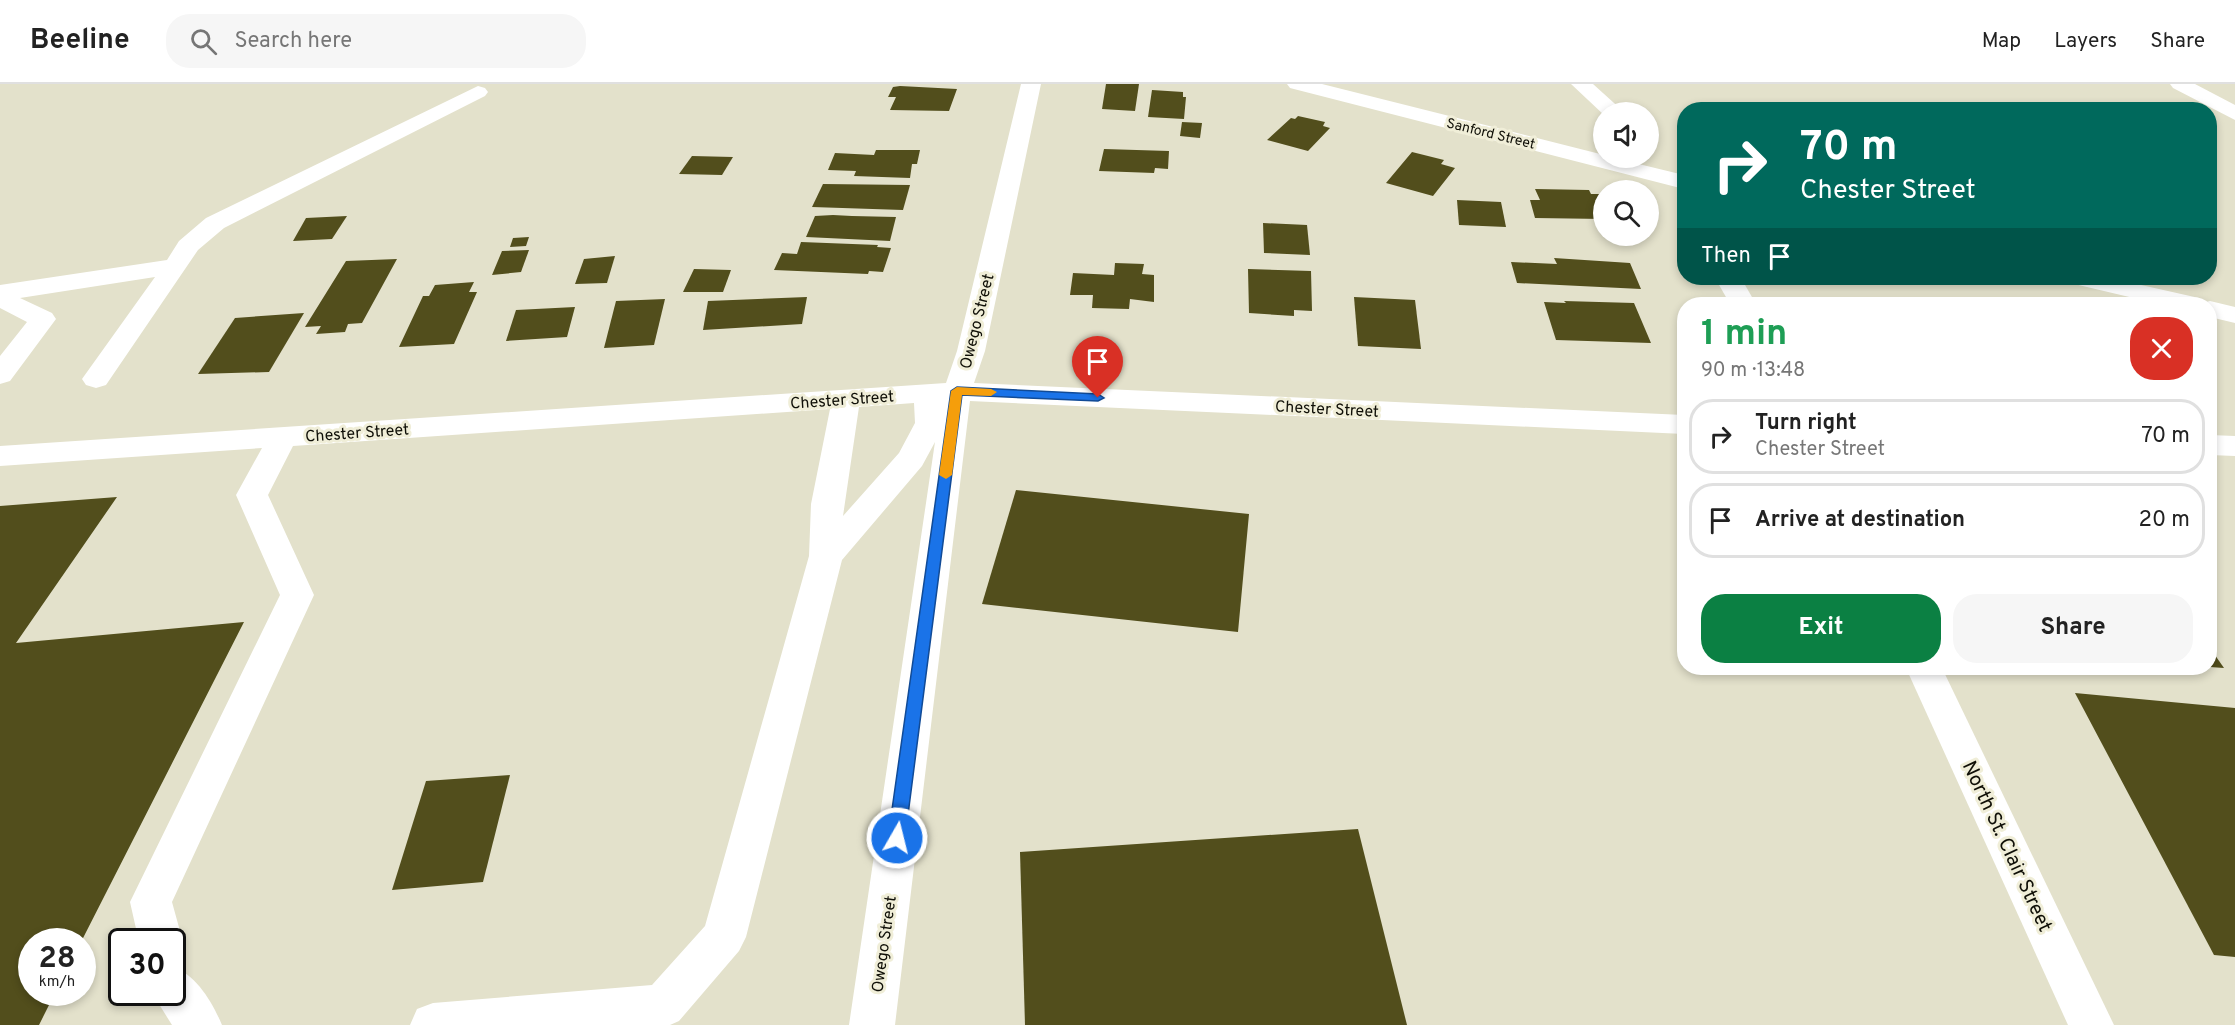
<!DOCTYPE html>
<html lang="en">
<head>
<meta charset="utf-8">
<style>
  :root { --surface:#fff; --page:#f6f6f6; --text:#222; --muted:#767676; --line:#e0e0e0; --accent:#0b8043 }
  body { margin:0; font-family:Overpass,sans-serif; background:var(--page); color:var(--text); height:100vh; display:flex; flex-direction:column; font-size:22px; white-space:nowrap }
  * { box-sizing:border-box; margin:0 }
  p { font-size:20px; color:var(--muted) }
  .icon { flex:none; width:33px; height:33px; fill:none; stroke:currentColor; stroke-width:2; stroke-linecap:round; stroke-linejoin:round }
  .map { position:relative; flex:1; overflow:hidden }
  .details { position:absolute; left:1677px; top:213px; width:540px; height:378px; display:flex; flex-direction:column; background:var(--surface); border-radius:24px; box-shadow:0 3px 9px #0003 }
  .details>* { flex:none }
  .banner { position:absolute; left:1677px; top:18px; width:540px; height:183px; border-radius:24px; box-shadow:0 3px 9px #0003; background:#00695c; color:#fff; overflow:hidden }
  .controls { position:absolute; left:1593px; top:18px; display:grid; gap:12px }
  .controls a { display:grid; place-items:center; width:66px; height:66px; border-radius:50%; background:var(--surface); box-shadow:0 3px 9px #0003; font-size:30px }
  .speed { position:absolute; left:18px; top:844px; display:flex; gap:12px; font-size:30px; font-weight:700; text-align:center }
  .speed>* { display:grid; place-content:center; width:78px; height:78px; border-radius:50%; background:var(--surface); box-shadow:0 3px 9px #0003; line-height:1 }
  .speed small { font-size:15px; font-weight:400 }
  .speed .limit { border:3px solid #111; border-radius:9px; background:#fff; color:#111 }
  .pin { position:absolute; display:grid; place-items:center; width:51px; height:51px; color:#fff; margin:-62px -26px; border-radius:50% 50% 50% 0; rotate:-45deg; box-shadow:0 0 6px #0007 }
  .pin .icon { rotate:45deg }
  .me { position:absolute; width:66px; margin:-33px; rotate:8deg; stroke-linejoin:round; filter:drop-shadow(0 0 4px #0008) }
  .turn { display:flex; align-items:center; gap:21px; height:126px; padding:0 24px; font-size:27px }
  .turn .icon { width:78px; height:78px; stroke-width:2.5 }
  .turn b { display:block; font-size:42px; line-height:51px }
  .then { display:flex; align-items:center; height:57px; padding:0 24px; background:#0003; gap:12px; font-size:22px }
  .round { display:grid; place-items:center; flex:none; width:63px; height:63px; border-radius:24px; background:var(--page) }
  .head { display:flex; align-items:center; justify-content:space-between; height:102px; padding:0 24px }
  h1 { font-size:36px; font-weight:700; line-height:45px; color:#1e9e55 }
  .primary-button { display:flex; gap:12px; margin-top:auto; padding:12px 24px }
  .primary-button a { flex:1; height:69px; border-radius:24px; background:var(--accent); color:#fff; font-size:24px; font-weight:700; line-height:69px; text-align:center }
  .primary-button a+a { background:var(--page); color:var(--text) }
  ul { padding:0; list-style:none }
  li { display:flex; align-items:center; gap:18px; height:75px; margin:0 12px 9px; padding:0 12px; border:3px solid var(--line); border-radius:24px }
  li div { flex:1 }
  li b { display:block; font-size:22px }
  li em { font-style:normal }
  header { display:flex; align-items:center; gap:36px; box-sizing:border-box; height:84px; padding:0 30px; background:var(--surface); border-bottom:2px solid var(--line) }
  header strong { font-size:28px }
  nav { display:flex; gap:33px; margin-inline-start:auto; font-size:21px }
  .search { width:420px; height:54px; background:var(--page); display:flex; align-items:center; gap:15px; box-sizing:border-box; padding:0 21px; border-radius:24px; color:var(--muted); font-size:22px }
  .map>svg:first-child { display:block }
  .building { fill:#524e1c }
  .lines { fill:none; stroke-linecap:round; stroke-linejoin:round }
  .minor { fill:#fff; fill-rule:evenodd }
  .route { fill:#1a73e8; stroke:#114b97; stroke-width:1.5 }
  .slow { fill:#f59e0b }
  .labels { text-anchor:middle; stroke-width:6; stroke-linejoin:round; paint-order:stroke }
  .far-street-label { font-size:14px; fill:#0f0f07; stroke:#f0eed8 }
  .street-label { font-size:16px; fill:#0f0f07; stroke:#f0eed8 }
  .near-street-label { font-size:20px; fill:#0f0f07; stroke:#f0eed8 }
</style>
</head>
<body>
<header>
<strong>Beeline</strong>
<div class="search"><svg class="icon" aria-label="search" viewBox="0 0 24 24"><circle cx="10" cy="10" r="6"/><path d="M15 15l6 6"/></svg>Search here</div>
<nav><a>Map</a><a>Layers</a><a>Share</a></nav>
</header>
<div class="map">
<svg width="2235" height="941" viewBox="0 0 2235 941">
  <rect width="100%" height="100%" fill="#e3e1cb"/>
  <g class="building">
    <polygon points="1106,0 1139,0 1135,27 1102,25"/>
    <polygon points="900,2 957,5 949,27 890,26 896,13 888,13 893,3"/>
    <polygon points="1152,6 1183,8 1183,13 1186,13 1184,35 1148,33"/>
    <polygon points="1298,32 1325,38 1323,42 1330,44 1308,67 1267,56 1291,34 1295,35"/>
    <polygon points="1182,38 1202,39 1200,54 1180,52"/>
    <polygon points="1104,65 1169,67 1168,85 1155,84 1154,89 1099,87"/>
    <polygon points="876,66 920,66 917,80 912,80 910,94 854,92 856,87 828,86 835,69 874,71"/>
    <polygon points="1412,68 1444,76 1441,80 1455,84 1433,112 1386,99"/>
    <polygon points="692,72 733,73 722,91 679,90"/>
    <polygon points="823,100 910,101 903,126 812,123"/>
    <polygon points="1535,105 1589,106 1591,110 1604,110 1604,135 1535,134 1530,116 1540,116"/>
    <polygon points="1457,116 1501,118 1506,143 1459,141"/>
    <polygon points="833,131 852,132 896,133 890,157 806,153 815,132"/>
    <polygon points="347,132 332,155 293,157 306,134"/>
    <polygon points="1263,139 1307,141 1310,171 1264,169"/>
    <polygon points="529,153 526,162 510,163 513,154"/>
    <polygon points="801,158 878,161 877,163 891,164 883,188 869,187 868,190 774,186 782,169 797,170"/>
    <polygon points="529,166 521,188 492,191 502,167"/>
    <polygon points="615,172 607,199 575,200 584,175"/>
    <polygon points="1554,174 1630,179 1641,205 1517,199 1511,178 1557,180"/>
    <polygon points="397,175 362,239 348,240 345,248 316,250 321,242 305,243 346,177"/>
    <polygon points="1115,179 1144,180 1142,190 1154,191 1154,218 1130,215 1129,225 1092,224 1093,211 1070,211 1073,189 1114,191"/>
    <polygon points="694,185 731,186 723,208 683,208"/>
    <polygon points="1248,185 1311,187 1312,227 1294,226 1294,232 1249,229"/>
    <polygon points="474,198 469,208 477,208 454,260 399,263 423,212 429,212 435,201"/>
    <polygon points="807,213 802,240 703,246 708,217"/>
    <polygon points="1354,213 1415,216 1421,265 1358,262"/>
    <polygon points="665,215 654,261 604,264 616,217"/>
    <polygon points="1564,217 1634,219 1651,259 1556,256 1544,218 1566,219"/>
    <polygon points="575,223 567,253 506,257 516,226"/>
    <polygon points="304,229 269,288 198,290 235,234"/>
    <polygon points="1016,406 1249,430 1238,548 982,520"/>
    <polygon points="117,413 16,559 244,538 81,858 32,858 32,909 55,909 39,941 0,941 0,422"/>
    <polygon points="2210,564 2224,584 2210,583"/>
    <polygon points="2075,609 2235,624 2235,873 2214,871"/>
    <polygon points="510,691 483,798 392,806 426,697"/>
    <polygon points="1358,745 1407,941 1025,941 1020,768"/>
  </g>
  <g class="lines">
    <g class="minor">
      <path d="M1021 0H1041L985 267 974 299 1684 331V350L970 317 895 941H849L935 358 922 382 842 476 746 853 739 867 679 937 670 941H410L417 925 433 919 652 901 705 842 809 472 811 420 830 325 293 362 268 411 314 511 172 818 183 858 176 872 172 874V858H139L130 818 280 511 236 411 262 364 0 382V362L946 299 957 267ZM914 319 915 339 899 369 843 432 859 323Z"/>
      <polygon points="1287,0 1322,0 1604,71 1604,74 1614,74 1684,91 1684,105 1290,4"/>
      <polygon points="1571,0 1593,0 1624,28 1604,28 1604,31"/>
      <polygon points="2170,0 2195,0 2235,21 2235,36 2173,4"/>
      <polygon points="478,2 485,4 488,8 485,12 224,144 198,166 106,301 96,304 86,301 82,295 155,193 20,214 52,229 56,235 10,297 0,300 0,272 27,238 0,224 0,201 167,176 179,157 206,134"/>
      <polygon points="1715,194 1741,194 1756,220 1730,220"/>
      <polygon points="2066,194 2110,194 2199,214 2202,219 2210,217 2235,223 2235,239 2210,233 2210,220 2159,220 2070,199"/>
      <polygon points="2210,351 2235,352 2235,372 2210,371"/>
      <polygon points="1906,584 1942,584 2114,941 2068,941"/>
      <path d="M172 882C196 891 212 917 222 941H172L152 909H172Z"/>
    </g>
  </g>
  <polygon class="route" points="957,303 1098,310 1104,314 1098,317 962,311 905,754 903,759 897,762 891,759 888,754 951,307"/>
  <polygon class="slow" points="957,303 991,305 997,308 991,312 962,311 952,391 946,395 939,391 951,307"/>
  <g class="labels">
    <g class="far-street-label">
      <text transform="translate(1491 49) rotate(14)" y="5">Sanford Street</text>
    </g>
    <g class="street-label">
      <text transform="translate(976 237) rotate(-76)" y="6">Owego Street</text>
      <text transform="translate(842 315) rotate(-4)" y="6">Chester Street</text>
      <text transform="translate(1327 324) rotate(3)" y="6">Chester Street</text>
      <text transform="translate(357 348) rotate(-4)" y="6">Chester Street</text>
      <text transform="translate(883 860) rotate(-82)" y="6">Owego Street</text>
    </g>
    <g class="near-street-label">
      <text transform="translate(2008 762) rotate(65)" y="7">North St. Clair Street</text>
    </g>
  </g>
</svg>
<div class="controls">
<a><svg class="icon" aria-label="sound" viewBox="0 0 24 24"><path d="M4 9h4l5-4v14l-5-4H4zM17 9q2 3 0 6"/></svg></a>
<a><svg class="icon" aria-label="search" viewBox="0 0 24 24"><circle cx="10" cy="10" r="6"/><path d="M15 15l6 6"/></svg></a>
</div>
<div class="speed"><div>28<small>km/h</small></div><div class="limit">30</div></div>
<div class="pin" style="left:1098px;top:314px;background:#d93025"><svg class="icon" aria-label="arrive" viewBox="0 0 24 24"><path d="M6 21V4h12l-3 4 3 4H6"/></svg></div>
<svg class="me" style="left:897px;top:754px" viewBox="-20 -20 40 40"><circle r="17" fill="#1a73e8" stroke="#fff" stroke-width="3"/><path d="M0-11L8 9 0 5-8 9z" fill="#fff"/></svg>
<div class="banner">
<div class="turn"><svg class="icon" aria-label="right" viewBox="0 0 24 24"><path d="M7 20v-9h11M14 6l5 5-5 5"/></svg><div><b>70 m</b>Chester Street</div></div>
<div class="then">Then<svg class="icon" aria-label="arrive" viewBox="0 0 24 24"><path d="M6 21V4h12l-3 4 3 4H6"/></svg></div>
</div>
<section class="details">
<div class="head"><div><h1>1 min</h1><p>90 m · 13:48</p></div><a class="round" style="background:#d93025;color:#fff"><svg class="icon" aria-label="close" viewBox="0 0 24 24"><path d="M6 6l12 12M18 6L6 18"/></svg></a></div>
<ul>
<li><svg class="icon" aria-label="right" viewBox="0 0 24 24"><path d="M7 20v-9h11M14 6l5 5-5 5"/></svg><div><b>Turn right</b><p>Chester Street</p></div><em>70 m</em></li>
<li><svg class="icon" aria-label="arrive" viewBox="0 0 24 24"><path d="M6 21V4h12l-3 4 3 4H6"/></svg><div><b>Arrive at destination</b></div><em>20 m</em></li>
</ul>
<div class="primary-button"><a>Exit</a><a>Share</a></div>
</section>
</div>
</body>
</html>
